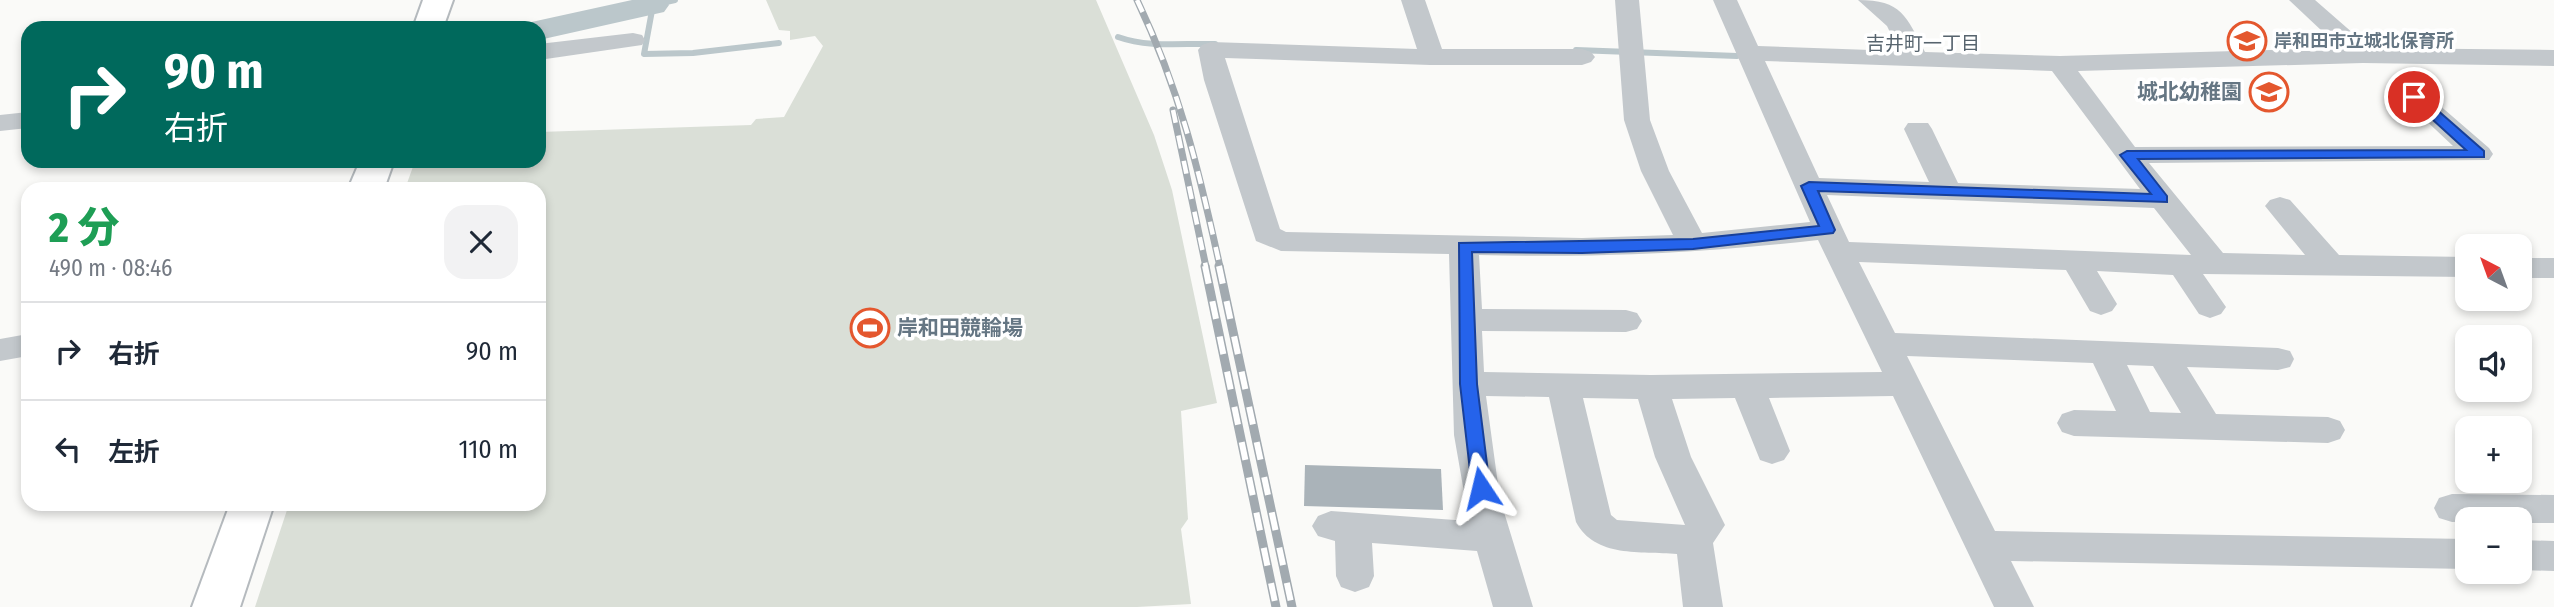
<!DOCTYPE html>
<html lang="ja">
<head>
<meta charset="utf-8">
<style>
  :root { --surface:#fff; --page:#f2f2f3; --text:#1f2937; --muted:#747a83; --line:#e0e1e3 }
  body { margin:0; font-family:"Fira Sans Condensed","Noto Sans JP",sans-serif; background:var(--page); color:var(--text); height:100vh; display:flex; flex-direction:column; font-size:26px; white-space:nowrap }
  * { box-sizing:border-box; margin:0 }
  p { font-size:23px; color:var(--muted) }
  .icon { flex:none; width:38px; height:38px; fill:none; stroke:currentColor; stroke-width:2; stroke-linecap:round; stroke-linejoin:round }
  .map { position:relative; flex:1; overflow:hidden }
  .details { position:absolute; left:21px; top:182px; width:525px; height:329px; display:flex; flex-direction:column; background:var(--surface); border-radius:21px; box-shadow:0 4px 10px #0003 }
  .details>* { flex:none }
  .guide { position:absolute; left:21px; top:21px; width:525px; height:147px; border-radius:21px; box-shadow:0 4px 10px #0003; background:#00695c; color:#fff; overflow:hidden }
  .needle { width:46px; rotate:319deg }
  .tools { position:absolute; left:2455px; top:234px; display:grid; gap:14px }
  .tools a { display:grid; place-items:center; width:77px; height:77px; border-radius:14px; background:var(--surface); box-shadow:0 4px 10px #0003; font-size:35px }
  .pin { position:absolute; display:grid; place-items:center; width:60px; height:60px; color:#fff; margin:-30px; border:4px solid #fff; border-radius:50%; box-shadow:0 2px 7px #0007 }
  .me { position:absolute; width:77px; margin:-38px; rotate:350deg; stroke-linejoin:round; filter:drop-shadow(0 0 5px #0008) }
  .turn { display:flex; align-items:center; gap:24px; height:147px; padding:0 28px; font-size:32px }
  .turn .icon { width:91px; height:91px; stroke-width:2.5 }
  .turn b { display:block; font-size:49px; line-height:60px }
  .round { display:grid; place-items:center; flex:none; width:74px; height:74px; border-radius:21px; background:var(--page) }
  .headline { display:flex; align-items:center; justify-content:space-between; height:119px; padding:0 28px }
  h1 { font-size:42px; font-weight:800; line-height:52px; color:#1e9e55 }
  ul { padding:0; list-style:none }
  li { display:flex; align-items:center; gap:21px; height:98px; padding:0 28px; border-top:2px solid var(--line) }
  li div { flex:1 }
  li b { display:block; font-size:26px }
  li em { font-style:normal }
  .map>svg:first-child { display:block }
  .green { fill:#dadfd7 }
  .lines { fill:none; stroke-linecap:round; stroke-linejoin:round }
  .stream { stroke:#bbc7cb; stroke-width:6 }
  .river { fill:#bbc7cb; fill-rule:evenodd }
  .building { fill:#aab3b9 }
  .major-casing { stroke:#b5babe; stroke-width:4 }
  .minor { fill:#c3c8cc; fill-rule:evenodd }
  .major { fill:#fff; fill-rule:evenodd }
  .rail-far1-casing { stroke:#a2aab0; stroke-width:7 }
  .rail-casing { stroke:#a2aab0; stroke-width:9 }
  .rail-far1 { stroke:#fff; stroke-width:4.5; stroke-dasharray:13; stroke-linecap:butt }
  .rail { stroke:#fff; stroke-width:6; stroke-dasharray:18; stroke-linecap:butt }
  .route { fill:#2563eb; stroke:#184099; stroke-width:2 }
  .labels { text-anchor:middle; stroke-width:7; stroke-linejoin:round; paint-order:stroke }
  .far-poi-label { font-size:18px; font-weight:bold; fill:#657683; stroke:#fff; text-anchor:start }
  .far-neighbourhood-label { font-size:19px; fill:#57646e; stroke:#fff }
  .poi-label { font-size:21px; font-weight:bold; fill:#657683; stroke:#fff; text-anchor:end }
</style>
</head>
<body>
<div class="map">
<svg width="2554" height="607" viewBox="0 0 2554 607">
  <rect width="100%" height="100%" fill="#fafaf8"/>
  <polygon class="green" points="766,0 1096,0 1154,135 1172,190 1217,403 1181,411 1188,519 1181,529 1191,604 1137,607 255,607 289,504 539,504 539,189 405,189 415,161 539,161 539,132 751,125 756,119 784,117 823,46 815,36 790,40 790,31 779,30"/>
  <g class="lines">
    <g class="stream">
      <polyline points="675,0 653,5 644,54 693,53 779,43"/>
      <path d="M1118 37C1149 48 1182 43 1215 44"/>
      <polyline points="1576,50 1737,56"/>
    </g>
    <polygon class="river" points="632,0 666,0 669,5 664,12 539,40 539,28 524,28 527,23"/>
  </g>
  <polygon class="building" points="1305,465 1441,469 1443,510 1304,506"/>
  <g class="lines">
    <defs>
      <g id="major">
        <polygon points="423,0 453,0 443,28 413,28"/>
        <polygon points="360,161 394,161 384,189 348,189"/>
        <polygon points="230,504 274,504 240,607 192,607"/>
      </g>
    </defs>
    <use href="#major" class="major-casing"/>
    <g class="minor">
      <path d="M1401 0H1425L1442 49H1582L1591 52 1595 57 1591 62 1582 65H1430L1225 58 1280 229 1286 232 1582 238 1673 235 1641 171 1624 120 1615 0H1639L1650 120 1669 171 1702 233 1810 222 1713 0H1737L1758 46 1899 51 1887 26 1858 0C1902 0 1906 16 1925 52L2060 56 2340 48 2289 0H2315L2370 48 2554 50V66L2363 63 2078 71 2135 147 2453 146 2401 97 2405 91H2423L2489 148 2493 154 2489 160 2149 163 2223 253 2305 255 2265 206 2270 200 2280 197 2290 200 2339 255 2468 257V277L2203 274 2226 307 2221 314 2210 318 2199 314 2173 275 2097 271 2117 304 2112 311 2101 315 2090 311 2066 270 1859 262 1895 333 2278 348 2290 351 2294 359 2290 367 2278 370 2187 367 2216 414 2328 417 2340 421 2345 430 2340 439 2328 443 2074 436 2062 432 2057 423 2062 414 2074 410 2116 411 2093 363 1907 356 1995 531 2468 539V569L2011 561 2034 607H1994L1893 396 1769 398 1790 451 1784 460 1772 464 1760 460 1735 398 1672 399 1691 457 1725 525 1713 543 1723 607H1683L1677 554C1641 551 1595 558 1576 522L1549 397 1486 396 1500 499 1533 607H1493L1477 551 1372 543 1374 576 1369 587 1355 592 1341 587 1336 576 1335 541 1318 536 1312 526 1318 516 1331 511 1469 521 1454 435 1449 254 1281 251 1256 241 1204 80 1198 50 1202 45 1211 42 1417 49ZM1765 61 2052 71 2140 189 1958 183 1932 129 1928 123H1908L1904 129 1929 182 1819 178ZM1827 195 2154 208 2191 255 1849 242ZM1818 240 1882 372 1651 375 1484 372 1482 331 1626 332 1637 329 1642 321 1637 313 1626 310 1482 309 1479 255C1597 258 1702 253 1818 240ZM2127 365 2153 366 2181 413 2150 412ZM1583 398 1638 399 1655 457 1685 525 1617 520 1611 515Z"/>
      <polygon points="633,33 642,35 645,40 642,45 539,60 539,44"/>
      <polygon points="28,112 28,128 0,131 0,115"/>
      <rect x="2520" y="258" width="34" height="20"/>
      <polygon points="28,334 28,356 0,361 0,339"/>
      <polygon points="2452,494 2554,495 2554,523 2520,523 2520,520 2452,522 2439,518 2434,508 2439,498"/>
      <polygon points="2520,540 2554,541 2554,571 2520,570"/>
    </g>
    <use href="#major" class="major"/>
    <defs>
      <g id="rail-far1">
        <path d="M1137 0C1180 90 1199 171 1220 267"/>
        <polyline points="1173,110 1206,267"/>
      </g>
      <g id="rail">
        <polyline points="1205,266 1276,607"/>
        <polyline points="1219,266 1292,607"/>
      </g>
    </defs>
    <use href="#rail-far1" class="rail-far1-casing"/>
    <use href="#rail" class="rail-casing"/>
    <use href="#rail-far1" class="rail-far1"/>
    <use href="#rail" class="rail"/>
  </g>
  <polygon class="route" points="2410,94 2419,94 2484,151 2484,157 2138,159 2167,196 2167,202 1818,191 1835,230 1833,233 1693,249 1582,253 1472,252 1477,384 1490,488 1481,495 1472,488 1460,384 1459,243 1693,239 1819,226 1801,186 1809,182 2151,194 2120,155 2127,151 2466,150 2410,99"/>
  <defs>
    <symbol id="school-ring" viewBox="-11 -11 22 22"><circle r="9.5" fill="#fff" stroke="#e4572e" stroke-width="1.5"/><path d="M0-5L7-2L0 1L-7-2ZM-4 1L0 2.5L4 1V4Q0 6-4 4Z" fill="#e4572e"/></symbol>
    <symbol id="stadium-ring" viewBox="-11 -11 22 22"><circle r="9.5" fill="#fff" stroke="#e4572e" stroke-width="1.5"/><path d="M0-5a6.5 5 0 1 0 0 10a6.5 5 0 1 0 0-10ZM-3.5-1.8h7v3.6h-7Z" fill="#e4572e"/></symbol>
  </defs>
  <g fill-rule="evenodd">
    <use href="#school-ring" x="2225" y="19" width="44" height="44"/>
    <use href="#school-ring" x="2247" y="70" width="44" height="44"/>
    <use href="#stadium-ring" x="848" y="306" width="44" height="44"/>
  </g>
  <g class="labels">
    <g class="far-poi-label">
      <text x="2274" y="47">岸和田市立城北保育所</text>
    </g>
    <g class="far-neighbourhood-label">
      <text x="1923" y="50">吉井町一丁目</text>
    </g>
    <g class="poi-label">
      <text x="2242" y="99">城北幼稚園</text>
      <text x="897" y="335" text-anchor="start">岸和田競輪場</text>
    </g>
  </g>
</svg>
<div class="tools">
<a><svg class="needle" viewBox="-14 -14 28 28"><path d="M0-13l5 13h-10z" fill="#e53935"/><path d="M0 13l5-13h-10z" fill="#747a83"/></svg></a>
<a><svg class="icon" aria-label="sound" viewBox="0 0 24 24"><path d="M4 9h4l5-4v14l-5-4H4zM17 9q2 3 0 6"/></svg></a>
<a>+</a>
<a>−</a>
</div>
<div class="pin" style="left:2414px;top:97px;background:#d93025"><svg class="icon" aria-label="arrive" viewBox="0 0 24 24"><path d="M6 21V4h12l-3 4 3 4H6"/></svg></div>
<svg class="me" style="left:1481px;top:488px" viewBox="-20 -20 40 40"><path d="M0-17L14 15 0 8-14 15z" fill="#2563eb" stroke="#fff" stroke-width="4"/></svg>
<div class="guide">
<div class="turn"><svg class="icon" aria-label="right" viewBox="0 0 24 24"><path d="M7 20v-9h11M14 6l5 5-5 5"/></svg><div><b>90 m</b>右折</div></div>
</div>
<section class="details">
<div class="headline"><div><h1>2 分</h1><p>490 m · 08:46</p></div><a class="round"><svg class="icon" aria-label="close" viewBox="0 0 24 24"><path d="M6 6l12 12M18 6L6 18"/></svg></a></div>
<ul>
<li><svg class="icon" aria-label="right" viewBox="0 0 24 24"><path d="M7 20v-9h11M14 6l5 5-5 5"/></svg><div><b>右折</b></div><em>90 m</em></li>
<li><svg class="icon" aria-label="left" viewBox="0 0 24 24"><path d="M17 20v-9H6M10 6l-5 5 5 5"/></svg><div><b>左折</b></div><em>110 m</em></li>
</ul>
</section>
</div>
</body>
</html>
